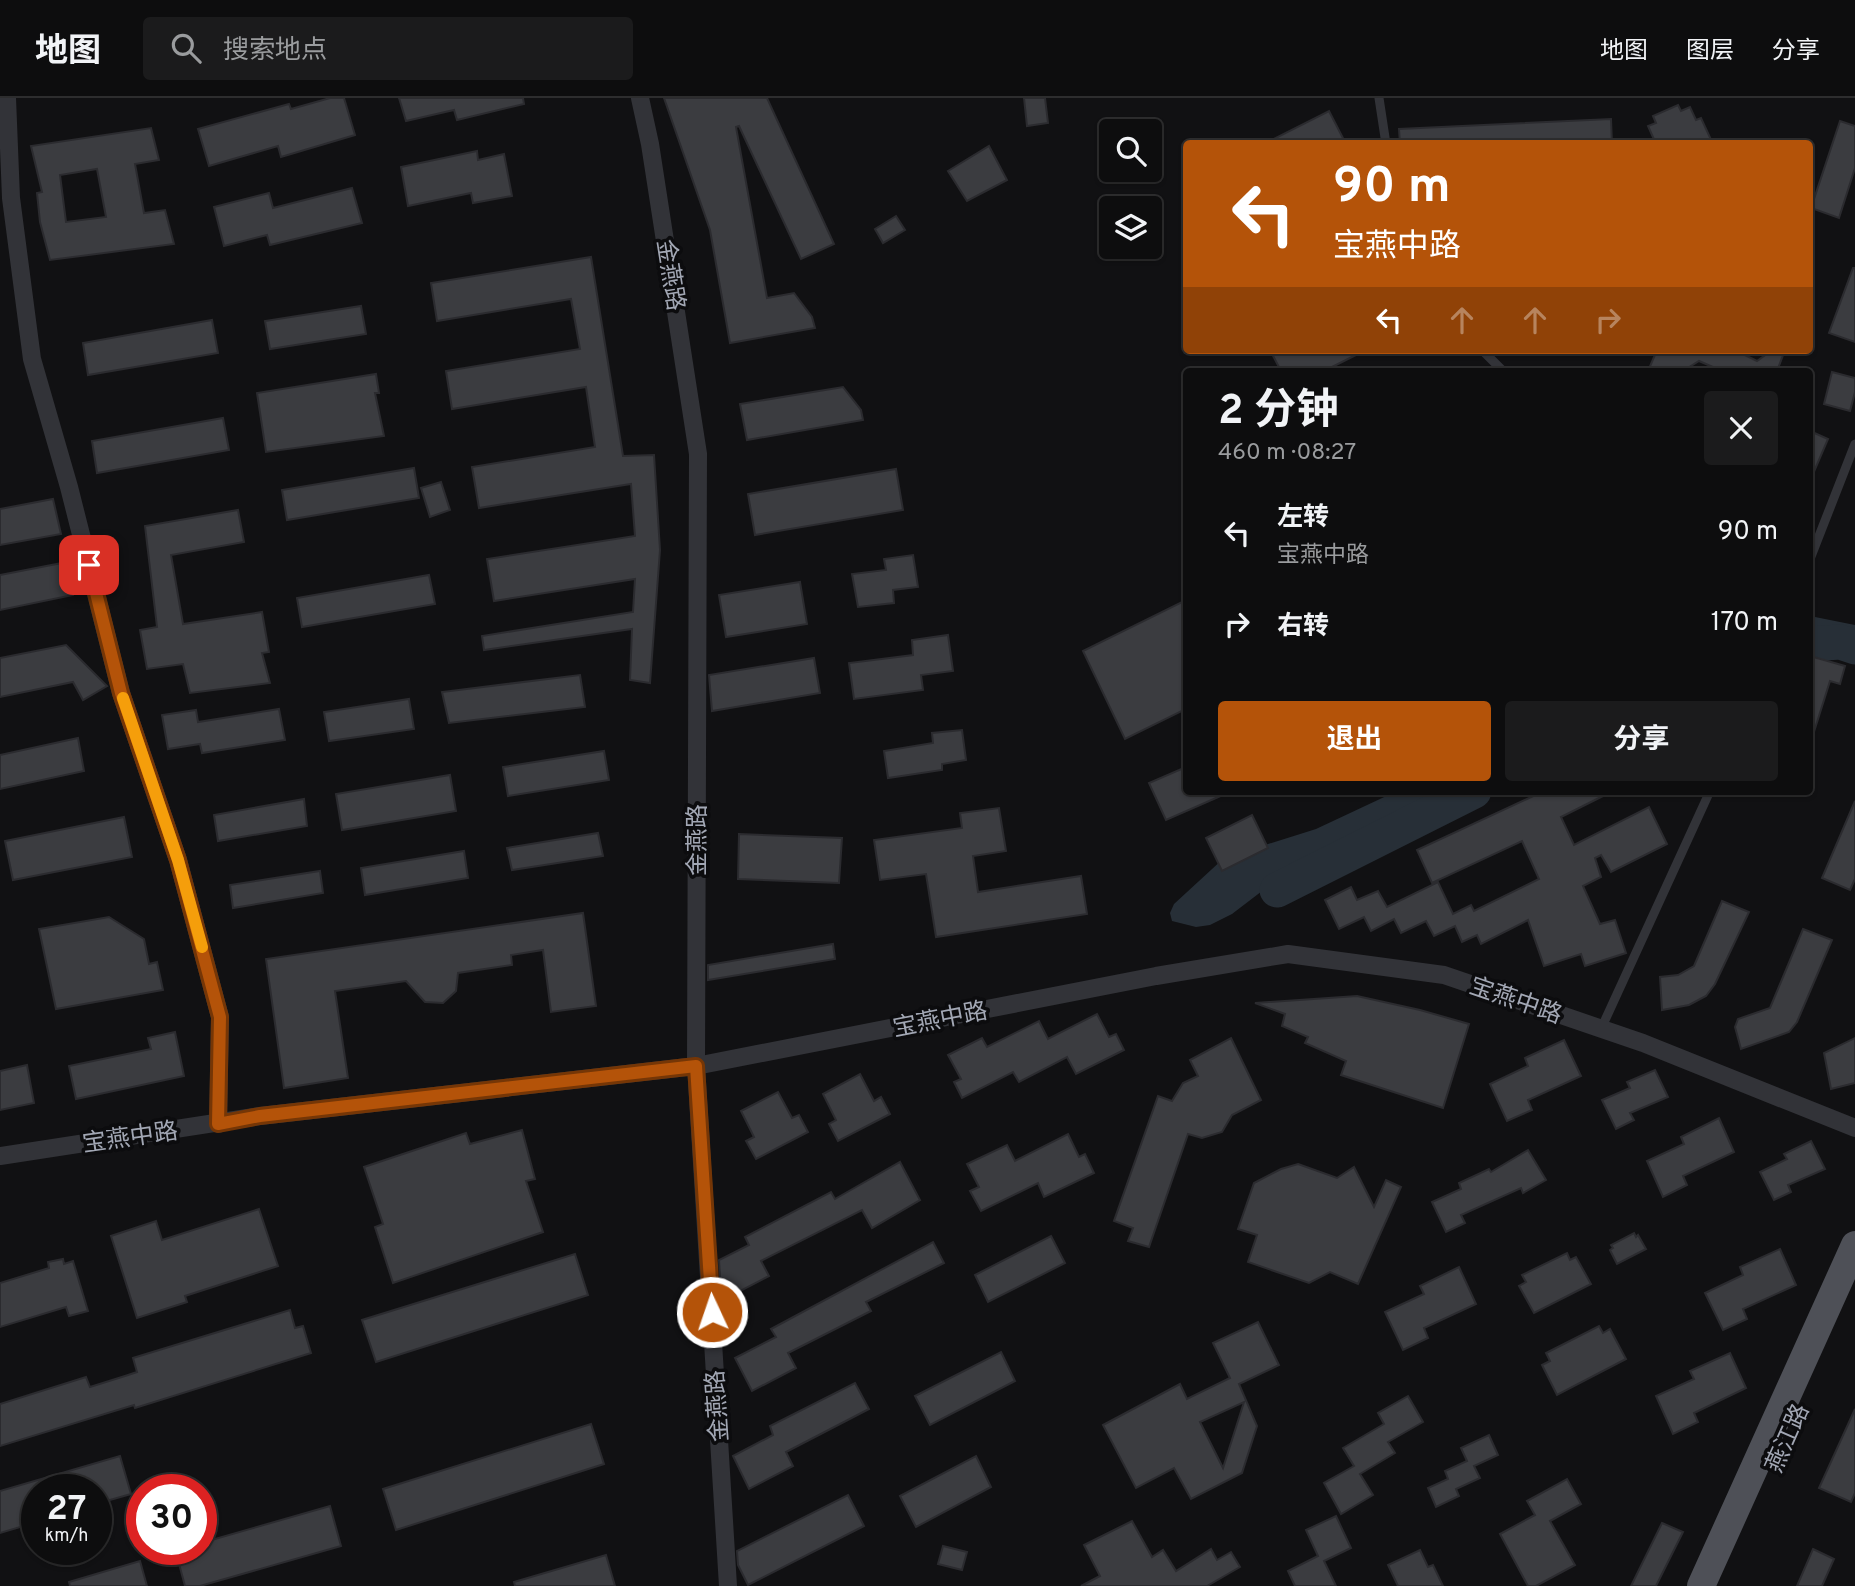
<!DOCTYPE html>
<html lang="zh">
<head>
<meta charset="utf-8">
<style>
  :root { --surface:#0d0d0e; --page:#1b1b1c; --text:#f1f3f6; --muted:#9a9c9e; --line:#2d2d2e; --accent:#b45309 }
  body { margin:0; font-family:Overpass,"Noto Sans SC",sans-serif; background:var(--page); color:var(--text); height:100vh; display:flex; flex-direction:column; font-size:26px; white-space:nowrap }
  * { box-sizing:border-box; margin:0 }
  p { font-size:23px; color:var(--muted) }
  .icon { flex:none; width:38px; height:38px; fill:none; stroke:currentColor; stroke-width:2; stroke-linecap:round; stroke-linejoin:round }
  .map { position:relative; flex:1; overflow:hidden }
  .sheet { position:absolute; left:1183px; top:270px; width:630px; height:427px; display:flex; flex-direction:column; background:var(--surface); border-radius:7px; box-shadow:0 2px 5px #0004,0 0 0 2px var(--line) }
  .sheet>* { flex:none }
  .hud { position:absolute; left:1183px; top:42px; width:630px; height:214px; border-radius:7px; box-shadow:0 2px 5px #0004,0 0 0 2px var(--line); background:#b45309; color:#fff; overflow:hidden }
  .tools { position:absolute; left:1099px; top:21px; display:grid; gap:14px }
  .tools a { display:grid; place-items:center; width:63px; height:63px; border-radius:7px; background:var(--surface); box-shadow:0 2px 5px #0004,0 0 0 2px var(--line); font-size:35px }
  .speed { position:absolute; left:21px; top:1376px; display:flex; gap:14px; font-size:35px; font-weight:700; text-align:center }
  .speed>* { display:grid; place-content:center; width:91px; height:91px; border-radius:50%; background:var(--surface); box-shadow:0 2px 5px #0004,0 0 0 2px var(--line); line-height:1 }
  .speed small { font-size:18px; font-weight:400 }
  .speed .limit { border:10px solid #d22; background:#fff; color:#111 }
  .pin { position:absolute; display:grid; place-items:center; width:60px; height:60px; color:#fff; margin:-30px; border-radius:14px; box-shadow:0 4px 10px #0006 }
  .me { position:absolute; width:77px; margin:-38px; rotate:357deg; stroke-linejoin:round; filter:drop-shadow(0 0 5px #0008) }
  .turn { display:flex; align-items:center; gap:24px; height:147px; padding:0 35px; font-size:32px }
  .turn .icon { width:91px; height:91px; stroke-width:2.5 }
  .turn b { display:block; font-size:49px; line-height:60px }
  .lanes { display:flex; align-items:center; height:66px; padding:0 35px; background:#0003; justify-content:center; gap:35px; direction:ltr }
  .lanes .off { opacity:.35 }
  .round { display:grid; place-items:center; flex:none; width:74px; height:74px; border-radius:7px; background:var(--page) }
  .headline { display:flex; align-items:center; justify-content:space-between; height:119px; padding:0 35px }
  h1 { font-size:42px; font-weight:700; line-height:52px }
  .primary-button { display:flex; gap:14px; margin-top:auto; padding:14px 35px }
  .primary-button a { flex:1; height:80px; border-radius:7px; background:var(--accent); color:#fff; font-size:28px; font-weight:700; line-height:80px; text-align:center }
  .primary-button a+a { background:var(--page); color:var(--text) }
  ul { padding:0; list-style:none }
  li { display:flex; align-items:center; gap:21px; height:91px; padding:0 35px }
  li div { flex:1 }
  li b { display:block; font-size:26px }
  li em { font-style:normal }
  header { display:flex; align-items:center; gap:42px; box-sizing:border-box; height:98px; padding:0 35px; background:var(--surface); border-bottom:2px solid var(--line) }
  header strong { font-size:33px }
  nav { display:flex; gap:38px; margin-inline-start:auto; font-size:24px }
  .search { width:490px; height:63px; background:var(--page); display:flex; align-items:center; gap:18px; box-sizing:border-box; padding:0 24px; border-radius:7px; color:var(--muted); font-size:26px }
  .map>svg:first-child { display:block }
  .water { fill:#272f37 }
  .lines { fill:none; stroke-linecap:round; stroke-linejoin:round }
  .river { stroke:#272f37; stroke-width:35 }
  .building { fill:#3b3c40; stroke:#2b2b2f; stroke-width:2; fill-rule:evenodd }
  .lane { stroke:#323338; stroke-width:9 }
  .street { stroke:#323338; stroke-width:18 }
  .primary { stroke:#4e5057; stroke-width:28 }
  .route-casing { stroke:#753606; stroke-width:18 }
  .route { stroke:#b45309; stroke-width:12 }
  .slow { stroke:#f59e0b; stroke-width:12 }
  .labels { text-anchor:middle; stroke-width:7; stroke-linejoin:round; paint-order:stroke }
  .street-label { font-size:24px; fill:#a2a7b4; stroke:#0c0c0e }
</style>
</head>
<body>
<header>
<strong>地图</strong>
<div class="search"><svg class="icon" aria-label="search" viewBox="0 0 24 24"><circle cx="10" cy="10" r="6"/><path d="M15 15l6 6"/></svg>搜索地点</div>
<nav><a>地图</a><a>图层</a><a>分享</a></nav>
</header>
<div class="map">
<svg width="1855" height="1488" viewBox="0 0 1855 1488">
  <rect width="100%" height="100%" fill="#111113"/>
  <g class="water">
    <polygon points="1810,518 1855,527 1855,554 1810,544"/>
    <polygon points="1397,693 1455,693 1266,790 1232,816 1210,827 1196,829 1172,823 1170,815 1174,806 1224,760 1316,731"/>
  </g>
  <g class="lines">
    <g class="river">
      <polyline points="1810,546 1840,544 1855,549"/>
      <polyline points="1277,792 1474,693"/>
    </g>
  </g>
  <g class="building">
    <polygon points="330,0 344,0 355,37 281,59 278,48 209,68 198,31 289,6 291,11"/>
    <polygon points="399,0 523,0 524,6 457,22 454,12 406,23"/>
    <polygon points="664,0 767,0 834,146 801,161 739,28 736,29 767,200 794,195 812,219 815,230 730,245 710,132"/>
    <polygon points="1024,0 1045,0 1048,25 1027,28"/>
    <polygon points="1678,7 1681,13 1690,9 1696,22 1701,20 1713,46 1656,46 1648,28 1656,25 1653,18"/>
    <polygon points="1329,13 1346,46 1264,46"/>
    <polygon points="1611,21 1612,46 1400,46 1399,31"/>
    <polygon points="1840,23 1855,28 1855,70 1839,120 1811,110"/>
    <path d="M151 30 159 62 135 66 144 115 165 112 174 146 50 162 40 124 37 95 42 94 31 48ZM97 71 106 119 66 124 60 77Z"/>
    <polygon points="989,48 1007,82 967,103 948,73"/>
    <polygon points="477,53 478,62 504,56 512,98 473,105 471,95 408,108 401,69"/>
    <polygon points="352,90 362,125 270,147 267,137 224,148 214,109 269,95 273,110"/>
    <polygon points="896,118 905,132 883,145 875,131"/>
    <polygon points="591,159 623,358 654,357 660,452 650,585 630,582 632,531 484,552 482,538 633,514 635,481 494,503 487,461 635,438 631,386 479,410 472,369 595,349 586,289 452,311 446,273 580,251 571,201 437,223 431,185"/>
    <polygon points="1853,170 1855,170 1855,244 1829,235"/>
    <polygon points="361,208 366,236 270,251 265,223"/>
    <polygon points="212,222 218,255 88,277 83,245"/>
    <polygon points="1270,252 1366,252 1324,273 1281,273"/>
    <polygon points="1657,252 1735,252 1757,263 1772,252 1785,252 1777,273 1722,273 1699,263 1683,273 1648,273"/>
    <polygon points="1832,274 1855,280 1855,294 1850,313 1824,306"/>
    <polygon points="376,276 379,295 375,295 384,338 266,354 257,295"/>
    <polygon points="843,289 861,312 863,322 747,342 740,306"/>
    <polygon points="223,320 229,352 97,375 92,343"/>
    <polygon points="1810,333 1828,341 1810,383"/>
    <polygon points="414,370 419,400 287,422 282,392"/>
    <polygon points="896,371 903,412 755,437 748,396"/>
    <polygon points="441,384 450,412 430,419 421,390"/>
    <polygon points="53,401 61,436 0,447 0,411"/>
    <polygon points="238,412 244,444 171,457 183,526 262,514 269,554 262,555 270,585 190,595 183,566 147,571 140,532 157,529 145,428"/>
    <polygon points="913,457 918,489 893,492 894,505 858,509 852,476 886,472 884,461"/>
    <polygon points="67,464 73,497 0,512 0,477"/>
    <polygon points="429,477 435,506 302,529 297,500"/>
    <polygon points="800,484 807,526 726,539 719,497"/>
    <polygon points="1186,502 1186,611 1125,641 1083,553"/>
    <polygon points="948,537 953,573 921,577 923,592 854,601 849,565 913,557 912,542"/>
    <polygon points="66,547 107,588 83,602 73,584 0,599 0,560"/>
    <polygon points="1810,558 1845,568 1840,586 1830,583 1813,637 1810,636"/>
    <polygon points="814,560 820,595 712,613 709,577"/>
    <polygon points="580,577 585,609 449,625 442,594"/>
    <polygon points="409,601 414,631 329,643 324,614"/>
    <polygon points="279,611 285,642 202,655 200,646 168,651 162,617 196,612 198,624"/>
    <polygon points="962,632 966,662 942,666 942,672 888,680 884,653 933,645 932,635"/>
    <polygon points="78,640 84,673 0,691 0,657"/>
    <polygon points="604,653 609,682 508,698 503,669"/>
    <polygon points="1186,669 1186,693 1232,693 1166,722 1149,685"/>
    <polygon points="450,677 456,713 342,732 336,696"/>
    <polygon points="1544,693 1613,693 1561,719 1574,747 1649,709 1667,746 1611,774 1601,757 1595,760 1601,779 1583,788 1600,826 1615,822 1626,855 1585,868 1581,856 1544,868 1528,822 1481,846 1477,837 1462,844 1455,828 1434,838 1426,823 1401,835 1394,821 1371,833 1364,819 1339,831 1325,802 1351,789 1357,802 1378,793 1387,809 1438,784 1453,816 1471,807 1474,813 1539,781 1522,743 1432,785 1417,752"/>
    <polygon points="304,701 307,728 218,743 214,717"/>
    <polygon points="1855,703 1855,781 1850,792 1822,780"/>
    <polygon points="999,710 1006,753 973,758 978,794 1081,778 1087,816 936,839 926,776 880,782 874,742 962,730 960,715"/>
    <polygon points="1252,717 1268,750 1222,773 1206,740"/>
    <polygon points="124,719 132,759 13,782 5,743"/>
    <polygon points="598,735 603,758 512,772 507,750"/>
    <polygon points="739,736 842,740 839,785 738,781"/>
    <polygon points="464,753 468,780 365,797 361,770"/>
    <polygon points="320,773 323,795 233,810 230,787"/>
    <polygon points="1722,803 1749,814 1715,886 1706,898 1689,907 1662,912 1660,879 1678,877 1694,868"/>
    <polygon points="583,815 596,908 551,914 543,852 511,857 512,867 458,875 456,893 443,905 425,904 406,883 335,893 348,980 284,990 266,861"/>
    <polygon points="109,819 144,841 149,866 157,864 163,892 56,911 39,831"/>
    <polygon points="1803,831 1832,842 1797,924 1789,934 1741,951 1735,929 1738,921 1770,910"/>
    <polygon points="833,846 835,861 708,882 708,867"/>
    <polygon points="1357,898 1420,912 1469,926 1443,1010 1341,977 1346,963 1305,945 1308,939 1282,928 1285,916 1255,905"/>
    <polygon points="1097,916 1109,939 1116,936 1124,952 1076,976 1067,959 1019,984 1013,974 962,1000 954,984 961,981 948,957 982,940 987,949 1039,923 1048,941"/>
    <polygon points="175,934 184,978 76,1001 69,968 151,951 148,940"/>
    <polygon points="1231,940 1261,1002 1232,1017 1222,1034 1202,1040 1188,1036 1149,1149 1128,1143 1133,1130 1114,1123 1158,998 1172,1003 1183,985 1198,978 1190,962"/>
    <polygon points="1855,940 1855,985 1831,991 1824,955"/>
    <polygon points="1564,942 1581,978 1528,1002 1532,1012 1507,1023 1490,986 1528,968 1525,960"/>
    <polygon points="27,967 34,1005 0,1012 0,973"/>
    <polygon points="1655,972 1668,999 1630,1015 1634,1022 1616,1031 1602,1002 1630,990 1627,984"/>
    <polygon points="860,976 874,1003 881,999 890,1016 838,1043 829,1026 836,1022 823,996"/>
    <polygon points="778,994 792,1020 799,1017 808,1034 756,1061 746,1043 754,1039 741,1013"/>
    <polygon points="1719,1020 1734,1054 1683,1078 1687,1087 1663,1099 1647,1063 1684,1046 1681,1039"/>
    <polygon points="522,1032 535,1081 526,1083 543,1134 393,1185 375,1129 383,1126 364,1069 466,1035 470,1046"/>
    <polygon points="1068,1036 1079,1059 1085,1056 1094,1075 1044,1099 1038,1085 981,1113 970,1093 979,1089 967,1066 1007,1047 1015,1063"/>
    <polygon points="1811,1043 1825,1071 1788,1087 1791,1094 1774,1102 1760,1074 1787,1061 1784,1056"/>
    <polygon points="1528,1052 1546,1082 1523,1095 1521,1090 1461,1117 1465,1125 1446,1134 1432,1104 1461,1091 1459,1085 1489,1071 1491,1074"/>
    <polygon points="900,1064 920,1102 872,1130 862,1112 761,1163 769,1178 725,1201 721,1193 719,1162 749,1147 745,1139 831,1094 835,1101"/>
    <polygon points="1298,1066 1337,1080 1354,1069 1374,1109 1386,1082 1401,1089 1358,1186 1330,1174 1309,1185 1248,1164 1257,1137 1238,1131 1254,1085 1281,1071"/>
    <polygon points="259,1111 278,1168 185,1198 187,1204 137,1220 111,1138 156,1123 162,1142"/>
    <polygon points="1634,1135 1636,1139 1638,1137 1646,1151 1617,1166 1610,1152 1613,1150 1611,1147"/>
    <polygon points="1051,1138 1065,1165 988,1204 975,1177"/>
    <polygon points="933,1144 944,1165 866,1204 871,1213 788,1255 796,1270 752,1293 735,1260 776,1239 771,1231"/>
    <polygon points="1780,1151 1796,1187 1743,1211 1747,1221 1723,1232 1705,1195 1743,1177 1740,1169"/>
    <polygon points="1567,1155 1570,1162 1576,1159 1591,1186 1534,1215 1519,1188 1526,1184 1522,1177"/>
    <polygon points="575,1156 588,1197 376,1264 362,1222"/>
    <polygon points="63,1161 64,1166 73,1163 88,1213 69,1218 66,1209 0,1229 0,1185 49,1170 48,1164"/>
    <polygon points="1459,1169 1476,1206 1424,1230 1428,1240 1403,1252 1385,1214 1424,1196 1420,1188"/>
    <polygon points="290,1212 295,1230 303,1228 311,1255 135,1310 134,1307 0,1348 0,1306 86,1279 90,1289 125,1278 137,1274 133,1260"/>
    <path d="M1258 1224 1279 1267 1239 1286 1257 1328 1242 1375 1191 1401 1174 1370 1136 1390 1103 1327 1180 1286 1187 1301 1230 1280 1213 1245ZM1244 1304 1223 1370 1200 1324Z"/>
    <polygon points="1599,1228 1603,1235 1610,1231 1626,1261 1557,1297 1542,1267 1550,1263 1546,1255"/>
    <polygon points="1001,1254 1015,1283 930,1327 915,1298"/>
    <polygon points="1730,1255 1746,1290 1694,1315 1698,1324 1673,1336 1656,1298 1694,1281 1690,1273"/>
    <polygon points="855,1285 869,1311 786,1354 793,1368 749,1391 733,1358 773,1337 770,1328"/>
    <polygon points="1408,1298 1423,1324 1388,1344 1395,1355 1360,1376 1373,1397 1341,1416 1324,1385 1354,1368 1343,1350 1384,1326 1378,1315"/>
    <polygon points="1855,1311 1855,1395 1851,1404 1819,1390"/>
    <polygon points="591,1326 604,1366 396,1432 383,1391"/>
    <polygon points="1489,1337 1498,1357 1474,1368 1480,1380 1456,1391 1459,1398 1436,1409 1428,1390 1448,1381 1445,1373 1467,1363 1461,1350"/>
    <polygon points="120,1358 131,1396 96,1406 96,1391 37,1391 37,1424 0,1435 0,1393"/>
    <polygon points="976,1358 991,1389 916,1429 900,1398"/>
    <polygon points="1567,1381 1581,1406 1550,1423 1575,1467 1536,1488 1528,1488 1500,1436 1535,1417 1527,1403"/>
    <polygon points="848,1397 864,1428 748,1487 738,1467 737,1453"/>
    <polygon points="330,1408 341,1448 200,1488 185,1488 175,1451 201,1451 201,1445"/>
    <polygon points="1336,1418 1351,1450 1324,1463 1336,1488 1295,1488 1288,1473 1318,1458 1306,1432"/>
    <polygon points="1132,1423 1152,1459 1163,1452 1176,1473 1211,1451 1217,1462 1231,1454 1240,1469 1207,1488 1081,1488 1100,1478 1084,1447"/>
    <polygon points="1662,1425 1683,1434 1656,1488 1631,1488"/>
    <polygon points="943,1448 967,1454 962,1472 938,1466"/>
    <polygon points="1813,1451 1834,1461 1822,1488 1797,1488"/>
    <polygon points="1420,1452 1428,1469 1433,1467 1443,1488 1398,1488 1388,1467"/>
    <polygon points="606,1457 615,1488 515,1488 514,1484"/>
    <polygon points="140,1463 147,1488 70,1488 69,1484"/>
  </g>
  <g class="lines">
    <g class="lane">
      <polyline points="1379,0 1386,46"/>
      <polyline points="1482,252 1503,273"/>
      <polyline points="1810,461 1855,346"/>
      <polyline points="1601,931 1710,693"/>
    </g>
    <g class="street">
      <polyline points="7,0 11,100 32,261 69,389 121,595 178,762 220,919 218,1026"/>
      <polyline points="640,0 650,46 698,356 696,968 728,1488"/>
      <polyline points="0,1058 260,1018 696,968 1156,878 1288,856 1444,877 1643,945 1855,1030"/>
    </g>
    <polyline class="primary" points="1701,1488 1855,1147"/>
  </g>
  <g class="lines">
    <defs>
      <polyline id="route" points="89,467 121,595 178,762 220,919 218,1026 260,1018 696,968 712,1214"/>
    </defs>
    <use href="#route" class="route-casing"/>
    <use href="#route" class="route"/>
    <polyline class="slow" points="123,600 178,762 202,849"/>
  </g>
  <g class="labels">
    <g class="street-label">
      <text transform="translate(671 177) rotate(81)" y="8">金燕路</text>
      <text transform="translate(697 742) rotate(-90)" y="8">金燕路</text>
      <text transform="translate(1516 902) rotate(19)" y="8">宝燕中路</text>
      <text transform="translate(940 921) rotate(-11)" y="8">宝燕中路</text>
      <text transform="translate(130 1039) rotate(-8)" y="8">宝燕中路</text>
      <text transform="translate(717 1308) rotate(-94)" y="8">金燕路</text>
      <text transform="translate(1787 1340) rotate(-66)" y="8">燕江路</text>
    </g>
  </g>
</svg>
<div class="tools">
<a><svg class="icon" aria-label="search" viewBox="0 0 24 24"><circle cx="10" cy="10" r="6"/><path d="M15 15l6 6"/></svg></a>
<a><svg class="icon" aria-label="layers" viewBox="0 0 24 24"><path d="M12 4l9 5-9 5-9-5zM3 14l9 5 9-5"/></svg></a>
</div>
<div class="speed"><div>27<small>km/h</small></div><div class="limit">30</div></div>
<div class="pin" style="left:89px;top:467px;background:#d93025"><svg class="icon" aria-label="arrive" viewBox="0 0 24 24"><path d="M6 21V4h12l-3 4 3 4H6"/></svg></div>
<svg class="me" style="left:712px;top:1214px" viewBox="-20 -20 40 40"><circle r="17" fill="#b45309" stroke="#fff" stroke-width="3"/><path d="M0-11L8 9 0 5-8 9z" fill="#fff"/></svg>
<div class="hud">
<div class="turn"><svg class="icon" aria-label="left" viewBox="0 0 24 24"><path d="M17 20v-9H6M10 6l-5 5 5 5"/></svg><div><b>90 m</b>宝燕中路</div></div>
<div class="lanes"><svg class="icon" aria-label="left" viewBox="0 0 24 24"><path d="M17 20v-9H6M10 6l-5 5 5 5"/></svg><svg class="icon off" aria-label="ahead" viewBox="0 0 24 24"><path d="M12 20V5M6 11l6-6 6 6"/></svg><svg class="icon off" aria-label="ahead" viewBox="0 0 24 24"><path d="M12 20V5M6 11l6-6 6 6"/></svg><svg class="icon off" aria-label="right" viewBox="0 0 24 24"><path d="M7 20v-9h11M14 6l5 5-5 5"/></svg></div>
</div>
<section class="sheet">
<div class="headline"><div><h1>2 分钟</h1><p>460 m · 08:27</p></div><a class="round"><svg class="icon" aria-label="close" viewBox="0 0 24 24"><path d="M6 6l12 12M18 6L6 18"/></svg></a></div>
<ul>
<li><svg class="icon" aria-label="left" viewBox="0 0 24 24"><path d="M17 20v-9H6M10 6l-5 5 5 5"/></svg><div><b>左转</b><p>宝燕中路</p></div><em>90 m</em></li>
<li><svg class="icon" aria-label="right" viewBox="0 0 24 24"><path d="M7 20v-9h11M14 6l5 5-5 5"/></svg><div><b>右转</b></div><em>170 m</em></li>
</ul>
<div class="primary-button"><a>退出</a><a>分享</a></div>
</section>
</div>
</body>
</html>
